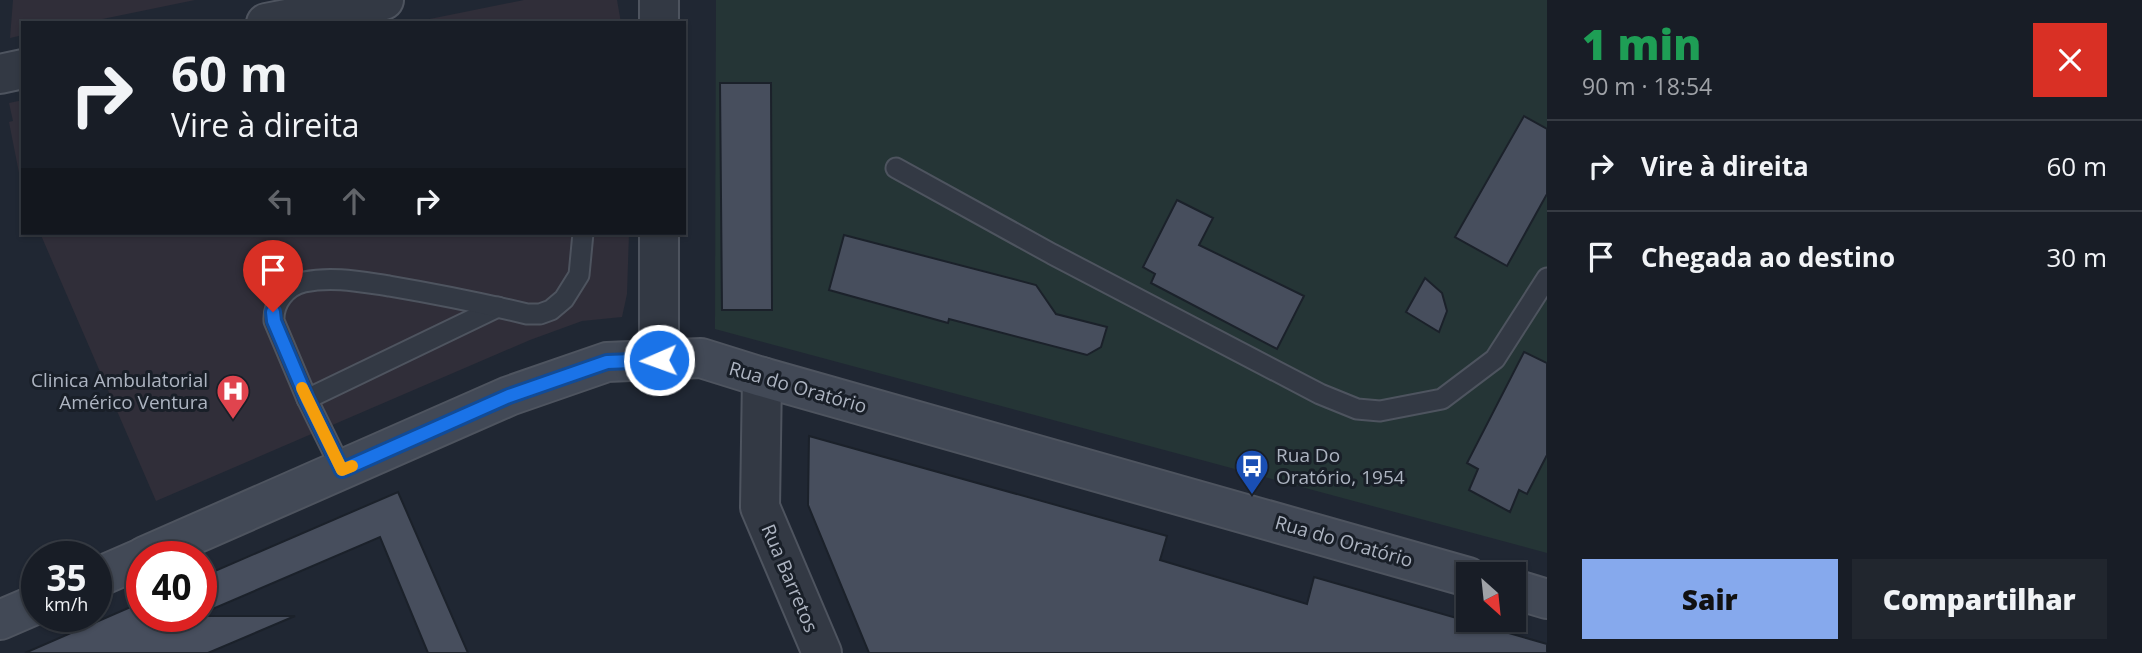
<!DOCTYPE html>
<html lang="pt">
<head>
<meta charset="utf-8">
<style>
  :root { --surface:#181d26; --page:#21262e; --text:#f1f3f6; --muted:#9fa2a7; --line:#363b43; --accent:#86a9ed }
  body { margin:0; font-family:"Open Sans",sans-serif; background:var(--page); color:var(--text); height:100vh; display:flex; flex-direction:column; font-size:26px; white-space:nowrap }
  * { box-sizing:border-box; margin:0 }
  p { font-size:23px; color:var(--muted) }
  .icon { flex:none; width:38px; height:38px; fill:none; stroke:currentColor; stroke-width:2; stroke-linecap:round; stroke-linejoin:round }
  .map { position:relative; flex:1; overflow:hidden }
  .details { display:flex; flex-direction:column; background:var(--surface); width:595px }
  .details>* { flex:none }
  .guide { position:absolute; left:21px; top:21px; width:665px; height:214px; border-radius:0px; box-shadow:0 2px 5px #0004,0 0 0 2px var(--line); background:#181d26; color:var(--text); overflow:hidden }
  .needle { width:46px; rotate:153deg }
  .fabs { position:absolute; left:1456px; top:562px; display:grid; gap:14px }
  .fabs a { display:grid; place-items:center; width:70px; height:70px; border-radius:0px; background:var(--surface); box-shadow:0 2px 5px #0004,0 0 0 2px var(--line); font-size:35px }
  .speed { position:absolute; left:21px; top:541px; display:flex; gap:14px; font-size:35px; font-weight:700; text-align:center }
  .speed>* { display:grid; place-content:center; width:91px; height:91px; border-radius:50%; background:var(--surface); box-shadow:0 2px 5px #0004,0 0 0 2px var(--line); line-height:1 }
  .speed small { font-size:18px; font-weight:400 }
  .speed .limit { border:10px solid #d22; background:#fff; color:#111 }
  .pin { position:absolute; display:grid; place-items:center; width:60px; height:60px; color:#fff; margin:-72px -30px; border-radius:50% 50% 50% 0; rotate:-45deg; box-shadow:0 0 7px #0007 }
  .pin .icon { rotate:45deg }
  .me { position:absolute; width:77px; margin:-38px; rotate:268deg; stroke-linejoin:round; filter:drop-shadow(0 0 5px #0008) }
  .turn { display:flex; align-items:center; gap:24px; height:147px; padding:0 35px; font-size:32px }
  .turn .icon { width:91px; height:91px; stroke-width:2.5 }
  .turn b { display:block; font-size:49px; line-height:60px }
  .lanes { display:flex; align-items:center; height:66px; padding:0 35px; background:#0003; justify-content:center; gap:35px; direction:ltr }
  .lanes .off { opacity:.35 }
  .round { display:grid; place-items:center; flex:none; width:74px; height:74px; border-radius:0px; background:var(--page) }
  .headline { display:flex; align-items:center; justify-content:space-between; height:119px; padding:0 35px }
  h1 { font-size:42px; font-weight:800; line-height:52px; color:#1e9e55 }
  .cta { display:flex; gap:14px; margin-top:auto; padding:14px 35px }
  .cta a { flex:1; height:80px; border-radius:0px; background:var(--accent); color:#111; font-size:28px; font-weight:800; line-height:80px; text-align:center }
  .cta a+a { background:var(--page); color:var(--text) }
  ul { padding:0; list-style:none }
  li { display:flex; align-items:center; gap:21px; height:91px; padding:0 35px; border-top:2px solid var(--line) }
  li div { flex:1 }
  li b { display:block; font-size:26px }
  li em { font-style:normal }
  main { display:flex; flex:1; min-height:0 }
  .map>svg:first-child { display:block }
  .medical { fill:#302e39 }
  .green { fill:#253536 }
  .building { fill:#474e5d; stroke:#1b212a; stroke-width:2 }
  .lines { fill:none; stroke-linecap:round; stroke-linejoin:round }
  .lane-casing { stroke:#4e545f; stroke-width:23 }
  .street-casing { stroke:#4e545f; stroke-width:42 }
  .secondary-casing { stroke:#4e545f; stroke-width:42 }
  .lane { stroke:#333944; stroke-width:19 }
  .street { stroke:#333944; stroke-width:38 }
  .secondary { stroke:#424956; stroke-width:38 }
  .route-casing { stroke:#114b97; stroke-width:18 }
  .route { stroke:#1a73e8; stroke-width:12 }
  .slow { stroke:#f59e0b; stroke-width:12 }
  .labels { text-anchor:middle; stroke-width:6; stroke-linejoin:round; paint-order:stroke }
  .poi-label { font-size:19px; fill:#adb4c1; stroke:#191f28; text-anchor:end }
  .street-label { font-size:19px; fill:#adb4c1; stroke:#191f28 }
</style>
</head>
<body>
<main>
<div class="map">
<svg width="1547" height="653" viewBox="0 0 1547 653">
  <rect width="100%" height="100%" fill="#202733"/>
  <g class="medical">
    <polygon points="13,0 195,0 83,23 23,23 23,35 10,38"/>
    <polygon points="524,0 617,0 621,23 410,23"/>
    <polygon points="23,100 23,178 20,178 9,122 13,121 9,103"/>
    <polygon points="40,233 629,233 627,294 622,317 582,321 530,340 156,501"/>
  </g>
  <polygon class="green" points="716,0 1547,0 1547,553 715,329"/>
  <g class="building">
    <polygon points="720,83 771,83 772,310 722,310"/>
    <polygon points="1524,116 1547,129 1547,194 1507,266 1455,237"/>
    <polygon points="1177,200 1213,218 1199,245 1304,296 1277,349 1151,283 1155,274 1143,267"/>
    <polygon points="844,235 1036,285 1056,314 1107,327 1101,347 1087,355 949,319 948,323 829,290"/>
    <polygon points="1425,278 1442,293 1447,311 1439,332 1406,312"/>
    <polygon points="1524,352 1547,363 1547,455 1527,494 1519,490 1510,512 1469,490 1478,469 1467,463"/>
    <polygon points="809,436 1167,536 1160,560 1307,604 1314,577 1547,644 1547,653 869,653 808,505"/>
    <polygon points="398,492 468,653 428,653 380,537 201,614 201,577"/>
    <polygon points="142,602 142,616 295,616 208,653 25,653"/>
  </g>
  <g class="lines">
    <defs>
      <g id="lane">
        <polyline points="896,168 1052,254 1320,394 1357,409 1380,411 1442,399 1495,359 1547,278"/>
        <polyline points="307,399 498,307"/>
        <path d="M342 470 307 399 274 321C273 303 286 286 304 282 333 276 361 282 389 286 436 294 481 303 527 314H540L551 310 564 299 579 275 583 233"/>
      </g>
      <g id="street">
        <polyline points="659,0 659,23"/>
        <polyline points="266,23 384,0"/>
        <polyline points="0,74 23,69"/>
        <polyline points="659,233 659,360"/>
        <polyline points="762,377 760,507 822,653"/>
      </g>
      <g id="secondary">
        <polyline points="145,556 509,396 607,362 701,358 762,377 1468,577"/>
        <polyline points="96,578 142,558"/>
        <polyline points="1514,589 1547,599"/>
        <polyline points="0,620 37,604"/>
      </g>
    </defs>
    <use href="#lane" class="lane-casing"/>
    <use href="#street" class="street-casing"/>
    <use href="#secondary" class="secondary-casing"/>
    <use href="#lane" class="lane"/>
    <use href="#street" class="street"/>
    <use href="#secondary" class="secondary"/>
  </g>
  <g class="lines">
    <defs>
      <polyline id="route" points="273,312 274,321 307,399 342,470 509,396 607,362 659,360"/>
    </defs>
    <use href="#route" class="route-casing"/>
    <use href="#route" class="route"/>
    <polyline class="slow" points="302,388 342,470 352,466"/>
  </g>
  <defs>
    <symbol id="hospital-pin" viewBox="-11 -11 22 30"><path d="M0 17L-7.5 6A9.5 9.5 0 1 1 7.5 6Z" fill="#e0444e" stroke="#191f28"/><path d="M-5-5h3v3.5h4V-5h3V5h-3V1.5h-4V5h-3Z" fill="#fff"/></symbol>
    <symbol id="bus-pin" viewBox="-11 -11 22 30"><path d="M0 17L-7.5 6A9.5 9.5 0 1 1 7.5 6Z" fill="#1a4fb4" stroke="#191f28"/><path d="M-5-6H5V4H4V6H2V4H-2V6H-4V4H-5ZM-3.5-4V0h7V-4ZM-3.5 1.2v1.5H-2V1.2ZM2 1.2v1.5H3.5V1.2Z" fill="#fff"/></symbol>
  </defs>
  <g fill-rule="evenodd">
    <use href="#hospital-pin" x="214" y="372" width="38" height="52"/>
    <use href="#bus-pin" x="1233" y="447" width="38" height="52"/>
  </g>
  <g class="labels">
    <g class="poi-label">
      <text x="208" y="387">Clinica Ambulatorial<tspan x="208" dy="22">Américo Ventura</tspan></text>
      <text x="1276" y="462" text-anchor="start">Rua Do<tspan x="1276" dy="22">Oratório, 1954</tspan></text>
    </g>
    <g class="street-label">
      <text transform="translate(798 387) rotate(16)" y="7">Rua do Oratório</text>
      <text transform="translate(1344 541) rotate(16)" y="7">Rua do Oratório</text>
      <text transform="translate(790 578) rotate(67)" y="7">Rua Barretos</text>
    </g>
  </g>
</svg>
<div class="fabs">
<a><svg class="needle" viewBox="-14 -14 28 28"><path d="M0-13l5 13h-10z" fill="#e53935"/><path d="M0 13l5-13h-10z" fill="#9fa2a7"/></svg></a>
</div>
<div class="speed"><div>35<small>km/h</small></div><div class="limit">40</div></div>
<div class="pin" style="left:273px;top:312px;background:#d93025"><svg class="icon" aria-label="arrive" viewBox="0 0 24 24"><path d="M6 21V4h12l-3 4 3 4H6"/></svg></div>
<svg class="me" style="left:659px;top:360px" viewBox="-20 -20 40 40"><circle r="17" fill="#1a73e8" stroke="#fff" stroke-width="3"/><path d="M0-11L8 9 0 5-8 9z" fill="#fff"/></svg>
<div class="guide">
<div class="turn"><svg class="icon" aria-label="right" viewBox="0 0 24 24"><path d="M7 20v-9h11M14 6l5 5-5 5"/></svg><div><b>60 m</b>Vire à direita</div></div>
<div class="lanes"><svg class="icon off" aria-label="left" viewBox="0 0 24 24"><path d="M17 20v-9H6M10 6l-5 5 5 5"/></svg><svg class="icon off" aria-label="ahead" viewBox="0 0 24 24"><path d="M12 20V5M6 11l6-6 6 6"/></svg><svg class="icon" aria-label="right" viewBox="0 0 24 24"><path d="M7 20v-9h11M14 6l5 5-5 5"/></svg></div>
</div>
</div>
<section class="details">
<div class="headline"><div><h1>1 min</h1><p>90 m · 18:54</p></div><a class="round" style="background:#d93025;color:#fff"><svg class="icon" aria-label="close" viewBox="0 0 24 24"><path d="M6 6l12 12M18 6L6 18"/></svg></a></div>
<ul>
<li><svg class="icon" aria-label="right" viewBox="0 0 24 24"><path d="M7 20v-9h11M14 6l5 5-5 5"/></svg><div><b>Vire à direita</b></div><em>60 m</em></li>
<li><svg class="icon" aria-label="arrive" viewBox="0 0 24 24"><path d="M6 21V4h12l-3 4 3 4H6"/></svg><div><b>Chegada ao destino</b></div><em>30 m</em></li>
</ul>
<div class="cta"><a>Sair</a><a>Compartilhar</a></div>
</section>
</main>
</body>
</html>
